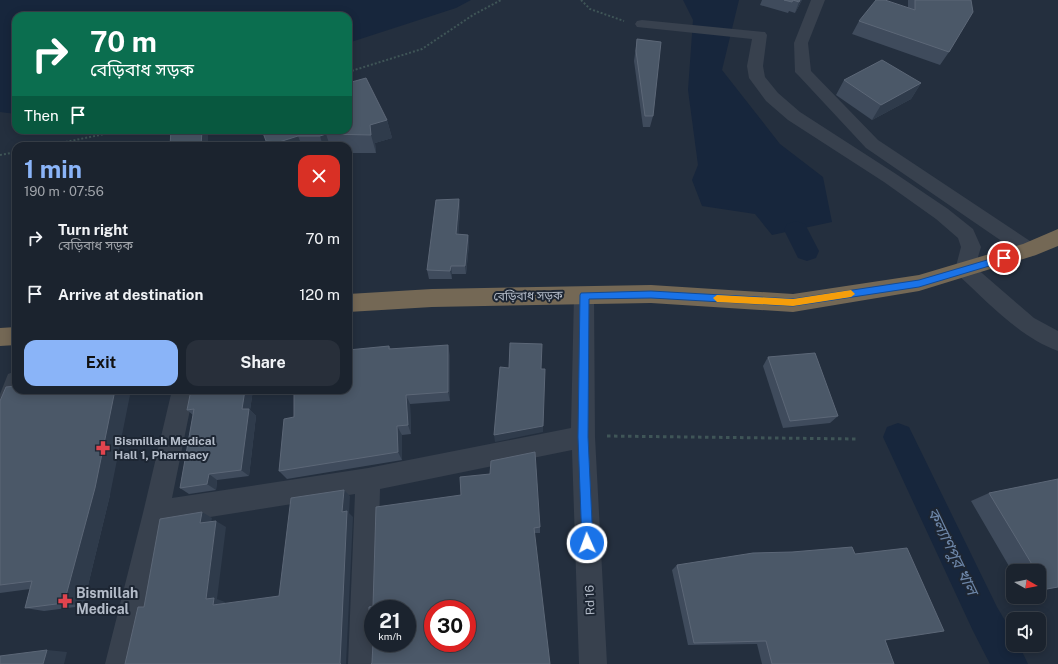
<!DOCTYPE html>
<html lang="en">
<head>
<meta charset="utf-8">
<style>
  :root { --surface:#1b232e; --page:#282f3a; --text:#f1f3f6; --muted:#a0a4aa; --line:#39404a; --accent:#8ab4f8 }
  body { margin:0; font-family:"Public Sans","Noto Sans Bengali",sans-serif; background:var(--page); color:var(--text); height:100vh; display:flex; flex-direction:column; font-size:15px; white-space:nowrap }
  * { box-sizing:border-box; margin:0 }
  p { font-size:13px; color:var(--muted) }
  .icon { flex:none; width:22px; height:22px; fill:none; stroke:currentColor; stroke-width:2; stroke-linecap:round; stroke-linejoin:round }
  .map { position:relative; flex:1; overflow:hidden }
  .panel { position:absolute; left:12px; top:142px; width:340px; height:252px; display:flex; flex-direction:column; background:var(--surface); border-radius:12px; box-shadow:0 2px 10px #0003,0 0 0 1px var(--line) }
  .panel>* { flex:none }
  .banner { position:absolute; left:12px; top:12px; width:340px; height:122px; border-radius:12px; box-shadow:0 2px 10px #0003,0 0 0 1px var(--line); background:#0b6e4f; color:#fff; overflow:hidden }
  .needle { width:26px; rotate:99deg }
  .controls { position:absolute; left:1006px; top:564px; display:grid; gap:8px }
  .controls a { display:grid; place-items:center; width:40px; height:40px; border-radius:8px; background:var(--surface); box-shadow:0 2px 10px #0003,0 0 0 1px var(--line); font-size:20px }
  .speed { position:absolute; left:364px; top:600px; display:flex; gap:8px; font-size:20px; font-weight:700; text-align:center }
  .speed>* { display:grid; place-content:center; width:52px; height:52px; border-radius:50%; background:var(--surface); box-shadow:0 2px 10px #0003,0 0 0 1px var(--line); line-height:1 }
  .speed small { font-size:10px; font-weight:400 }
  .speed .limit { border:6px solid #d22; background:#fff; color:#111 }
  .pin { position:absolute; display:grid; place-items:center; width:34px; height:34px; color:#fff; margin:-17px; border:2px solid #fff; border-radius:50%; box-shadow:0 1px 4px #0007 }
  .me { position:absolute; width:44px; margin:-22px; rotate:358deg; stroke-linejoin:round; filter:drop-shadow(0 0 3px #0008) }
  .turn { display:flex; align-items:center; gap:14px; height:84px; padding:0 12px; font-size:18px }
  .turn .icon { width:52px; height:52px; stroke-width:2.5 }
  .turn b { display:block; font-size:28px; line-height:34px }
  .then { display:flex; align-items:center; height:38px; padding:0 12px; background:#0003; gap:8px; font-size:15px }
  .round { display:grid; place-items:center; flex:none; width:42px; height:42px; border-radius:12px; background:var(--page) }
  .head { display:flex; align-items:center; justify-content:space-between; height:68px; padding:0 12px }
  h1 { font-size:24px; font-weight:700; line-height:30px; color:var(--accent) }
  .primary-button { display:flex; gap:8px; margin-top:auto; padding:8px 12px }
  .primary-button a { flex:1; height:46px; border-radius:12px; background:var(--accent); color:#111; font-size:16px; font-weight:700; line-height:46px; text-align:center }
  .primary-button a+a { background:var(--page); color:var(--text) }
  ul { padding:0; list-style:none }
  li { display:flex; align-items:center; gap:12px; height:56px; padding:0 12px }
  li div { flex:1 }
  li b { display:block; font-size:15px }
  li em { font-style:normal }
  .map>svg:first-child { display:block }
  .water { fill:#17263c }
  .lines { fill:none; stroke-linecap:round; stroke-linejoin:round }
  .canal { fill:#17263c; fill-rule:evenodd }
  .path-far1 { stroke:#3f5557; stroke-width:2; stroke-dasharray:2 2; stroke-linecap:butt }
  .path { stroke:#3f5557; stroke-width:3; stroke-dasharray:3.5 3.5; stroke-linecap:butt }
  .street { fill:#38414e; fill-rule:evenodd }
  .highway { fill:#746855; fill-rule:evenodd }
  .wall { fill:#3f4b5c }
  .shaded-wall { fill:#2f3b4b }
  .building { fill:#4b5868; stroke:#5c6777; fill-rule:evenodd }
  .route { fill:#1a73e8; stroke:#114b97 }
  .slow { fill:#f59e0b }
  .labels { text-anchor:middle; stroke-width:4; stroke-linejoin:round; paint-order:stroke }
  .street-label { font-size:12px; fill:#b4bcc9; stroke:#1d2633 }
  .poi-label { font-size:12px; font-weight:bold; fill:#b4bcc9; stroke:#1d2633; text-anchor:start }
  .near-poi-label { font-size:14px; font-weight:bold; fill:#b4bcc9; stroke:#1d2633; text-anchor:start }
  .near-water-label { font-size:16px; font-style:italic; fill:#6d86a8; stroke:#1d2633 }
</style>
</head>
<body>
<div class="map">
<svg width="1058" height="664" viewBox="0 0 1058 664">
  <rect width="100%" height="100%" fill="#242f3e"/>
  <g class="water">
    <polygon points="0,0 471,0 456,8 348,43 348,16 16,16 16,114 0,112"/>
    <polygon points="683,0 739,0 722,70 780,144 823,177 832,222 772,235 755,214 702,206 692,180 698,165 688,90 693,20"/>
  </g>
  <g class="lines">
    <g class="canal">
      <polygon points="796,221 805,224 819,251 816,258 807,261 798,258 784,230 787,224"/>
      <polygon points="898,423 909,427 997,607 1013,634 1013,645 1019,645 1028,664 990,664 973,631 883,437 887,427"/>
    </g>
    <g class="path-far1">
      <polyline points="581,0 590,9 624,21"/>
      <polyline points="348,72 422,49 473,15 501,0"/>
      <polyline points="46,146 124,130"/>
      <polyline points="0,155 16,152"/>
    </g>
    <polyline class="path" points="607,436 857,439"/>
    <g class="street">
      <polygon points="811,0 825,0 808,43 811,71 878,140 1036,245 1039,250 1036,255 1029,257 1022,255 866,148 798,75 795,72 794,43"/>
      <path d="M642 20 765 32 767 35 763 66 765 77 778 93 800 112 896 174 948 209 973 229 981 247 975 267 1034 318 1058 331V351C1019 337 988 302 958 275L955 270 961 247 958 238 936 219 884 182 788 120 766 101 749 78 747 66 752 39 637 27 635 24 637 21Z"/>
      <polygon points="584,287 591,289 594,295 595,437 607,664 579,664 572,450 380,489 377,609 373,609 373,643 377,643 376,664 348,664 355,494 166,524 133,664 105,664 143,513 172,390 194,390 172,498 368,468 571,428 574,295 577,289"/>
      <polygon points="16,371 16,390 24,390 8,431 0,434 0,394 8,374"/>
    </g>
    <g class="highway">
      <polygon points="1058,229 1058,246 1036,255 919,291 793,312 651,303 432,307 348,312 348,294 432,289 651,285 793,294 919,275 1023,244"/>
      <polygon points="16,327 16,345 0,346 0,328"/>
    </g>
  </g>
  <g class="wall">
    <polygon points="762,0 802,0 795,13 789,11 788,13 760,5"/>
    <polygon points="908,0 971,0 949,52 940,65 852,34 859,21 908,7"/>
    <polygon points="637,39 653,116 650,127 643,127 634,61"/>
    <polygon points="844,80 921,83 911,99 872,120 836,95"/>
    <polygon points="387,120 392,138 375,143 376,153 348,153 348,146 268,146 266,141"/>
    <polygon points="459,199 460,209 458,234 468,235 469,244 466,274 452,274 452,279 429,279 427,270"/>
    <polygon points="389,346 391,349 450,355 450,401 410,404 411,434 402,435 402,460 287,479 279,471 294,417"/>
    <polygon points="768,357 838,416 830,423 783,428 763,366"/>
    <polygon points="191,390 253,390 250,410 256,416 249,476 217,480 216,490 189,494 180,488 193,415 187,410"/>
    <polygon points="0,401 110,495 83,606 44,611 25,608 30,589 0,593"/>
    <polygon points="989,493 1058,587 1039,591 1039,571 1013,571 1013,573 971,501"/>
    <polygon points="376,507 540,527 540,533 535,533 372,663 373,642 373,606"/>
    <polygon points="677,565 885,640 894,664 762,664 757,644 688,645 672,570"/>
  </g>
  <g class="shaded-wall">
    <polygon points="800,0 802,0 795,13 799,2"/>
    <polygon points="921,83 911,99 872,120 881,105"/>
    <polygon points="387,120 392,138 375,143 376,153 371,135 370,125"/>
    <polygon points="202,130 207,130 208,131 208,146 201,146"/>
    <polygon points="326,134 330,146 323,146 320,136"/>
    <polygon points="298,136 302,146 281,146 279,142"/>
    <polygon points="459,199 460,209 458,243 456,234"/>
    <polygon points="468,235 469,244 466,274 465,266"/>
    <polygon points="451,266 452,274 452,279 450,271"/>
    <polygon points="448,345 450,355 450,401 448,392"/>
    <polygon points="115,390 131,390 110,495 83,606 64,603"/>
    <polygon points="245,390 253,390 250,410 256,416 249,476 241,470 242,409"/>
    <polygon points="406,395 410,404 411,434 408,425"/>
    <polygon points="397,426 402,435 402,460 398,452"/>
    <polygon points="543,426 543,432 495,442 494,435"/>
    <polygon points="209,474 217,480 216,490 207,484"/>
    <polygon points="344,490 350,496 349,513 353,517 346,664 341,664 340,663 342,512"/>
    <polygon points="202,512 212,518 210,529 200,523"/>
    <polygon points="216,521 226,527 217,599 225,602 224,608 213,605 206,599"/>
    <polygon points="47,650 67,652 64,664 43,664"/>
  </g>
  <g class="building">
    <polygon points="784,0 800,0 799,2 793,0 792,2"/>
    <polygon points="876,0 885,0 915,10 915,0 971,0 973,12 949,52 859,21"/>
    <polygon points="637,39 661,42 653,116 645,116 636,51"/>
    <polygon points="882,60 921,83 881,105 844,80"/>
    <polygon points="366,78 387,120 370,125 371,135 326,134 320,136 298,136 279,142 266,141 262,130 348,130 348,83"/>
    <polygon points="171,130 202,130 201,146 170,146"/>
    <polygon points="218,144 218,146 208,146"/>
    <polygon points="459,199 456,234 468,235 465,266 451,266 450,271 427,270 436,200"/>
    <polygon points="510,343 542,344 541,369 545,369 543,426 494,435 500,367 509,368"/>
    <polygon points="448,345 448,392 406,395 408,425 397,426 398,452 279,471 284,419 294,417 294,390 348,390 348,350 389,346 389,349"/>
    <polygon points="815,353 838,416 790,421 768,357"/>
    <polygon points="16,386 16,390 115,390 95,488 64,603 25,608 32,581 0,585 0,401 6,387"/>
    <polygon points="191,390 245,390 242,409 249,409 241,470 209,474 207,484 180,488 194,409 187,410"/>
    <path d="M535 452 540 527 534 528 550 664H371L372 663 373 642V643H407V609H373V641L369 639V607L373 606 376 507 461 495 460 477 490 474 491 461ZM433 609H467V643H433Z"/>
    <polygon points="1058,479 1058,587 1047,589 1039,576 1039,571 1036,571 989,493"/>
    <polygon points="344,490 342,512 347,511 340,663 341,664 125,664 138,607 144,607 160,519 202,512 200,523 216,521 206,599 214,598 213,605 279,596 291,498"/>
    <polygon points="852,547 855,554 907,548 944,631 885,640 894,664 772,664 766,641 694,643 677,565 753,553 792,552"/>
    <polygon points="47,650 43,664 0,664 0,656"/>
  </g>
  <polygon class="route" points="1004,255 1008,258 1006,261 919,287 793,306 651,298 589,299 588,437 593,543 591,547 587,549 583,547 582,543 578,437 580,295 581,293 651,291 793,299 919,280"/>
  <polygon class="slow" points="851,290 855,294 851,297 793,306 717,302 713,298 717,295 793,299"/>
  <defs>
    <symbol id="pharmacy-bare" viewBox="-9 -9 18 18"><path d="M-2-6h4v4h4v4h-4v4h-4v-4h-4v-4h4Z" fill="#e0444e" stroke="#1d2633" stroke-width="2.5" paint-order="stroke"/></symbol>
  </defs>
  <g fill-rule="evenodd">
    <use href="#pharmacy-bare" x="93" y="438" width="20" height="20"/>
    <use href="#pharmacy-bare" x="55" y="591" width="20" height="20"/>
  </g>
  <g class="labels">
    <g class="street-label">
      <text transform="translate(528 296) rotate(-1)" y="4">বেড়িবাধ সড়ক</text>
      <text transform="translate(590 600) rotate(-92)" y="4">Rd 16</text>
    </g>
    <g class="poi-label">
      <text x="114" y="445">Bismillah Medical<tspan x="114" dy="14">Hall 1, Pharmacy</tspan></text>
    </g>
    <g class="near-poi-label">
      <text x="76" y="598">Bismillah<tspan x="76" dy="16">Medical</tspan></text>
    </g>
    <g class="near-water-label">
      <text transform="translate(953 551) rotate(64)" y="6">কল্যাণপুর খাল</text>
    </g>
  </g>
</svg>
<div class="controls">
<a><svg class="needle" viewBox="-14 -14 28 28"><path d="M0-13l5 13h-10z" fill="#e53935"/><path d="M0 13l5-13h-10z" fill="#a0a4aa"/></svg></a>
<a><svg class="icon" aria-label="sound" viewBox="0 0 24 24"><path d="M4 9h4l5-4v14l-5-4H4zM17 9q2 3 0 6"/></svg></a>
</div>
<div class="speed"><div>21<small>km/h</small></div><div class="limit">30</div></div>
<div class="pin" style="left:1004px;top:258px;background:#d93025"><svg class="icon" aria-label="arrive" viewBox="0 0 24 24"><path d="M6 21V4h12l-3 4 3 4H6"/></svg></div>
<svg class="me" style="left:587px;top:543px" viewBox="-20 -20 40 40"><circle r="17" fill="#1a73e8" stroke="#fff" stroke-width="3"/><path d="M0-11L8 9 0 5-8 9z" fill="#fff"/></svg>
<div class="banner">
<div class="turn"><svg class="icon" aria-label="right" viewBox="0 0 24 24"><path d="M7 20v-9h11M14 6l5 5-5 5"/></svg><div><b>70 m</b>বেড়িবাধ সড়ক</div></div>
<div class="then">Then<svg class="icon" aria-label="arrive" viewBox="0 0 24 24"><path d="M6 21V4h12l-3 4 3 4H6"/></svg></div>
</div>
<section class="panel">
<div class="head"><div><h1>1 min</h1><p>190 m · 07:56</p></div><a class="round" style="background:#d93025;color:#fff"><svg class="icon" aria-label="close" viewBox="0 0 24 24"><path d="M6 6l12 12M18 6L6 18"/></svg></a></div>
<ul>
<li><svg class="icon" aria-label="right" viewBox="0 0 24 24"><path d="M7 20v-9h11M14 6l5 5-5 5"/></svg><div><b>Turn right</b><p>বেড়িবাধ সড়ক</p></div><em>70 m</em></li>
<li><svg class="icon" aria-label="arrive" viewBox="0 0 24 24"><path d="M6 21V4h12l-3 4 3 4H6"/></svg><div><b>Arrive at destination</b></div><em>120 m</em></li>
</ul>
<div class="primary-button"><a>Exit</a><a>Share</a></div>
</section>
</div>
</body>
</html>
